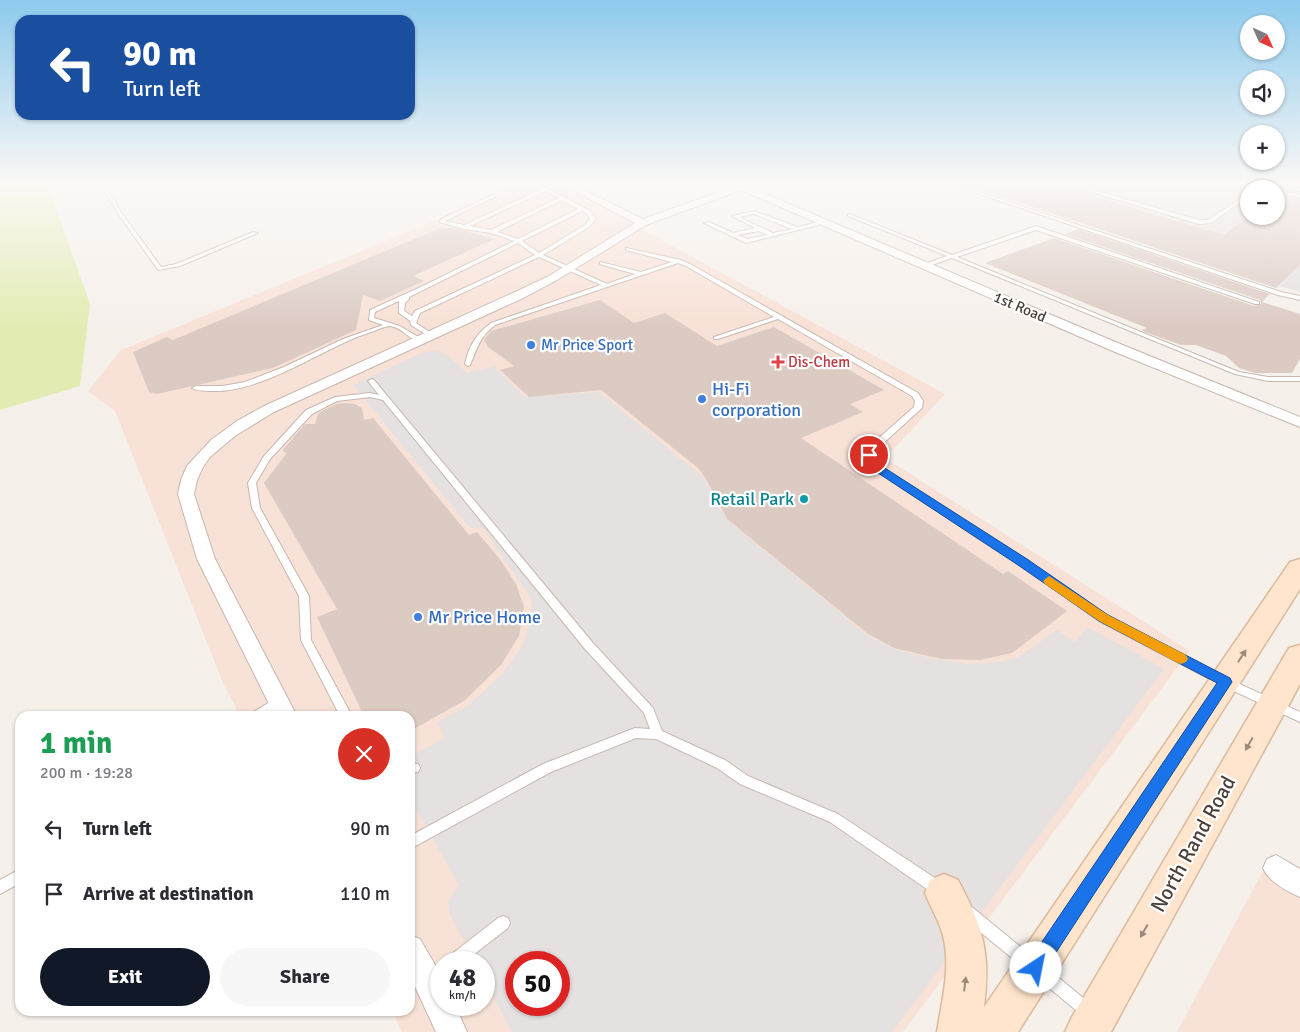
<!DOCTYPE html>
<html lang="en">
<head>
<meta charset="utf-8">
<style>
  :root { --surface:#fff; --page:#f7f7f7; --text:#2b2b33; --muted:#7c7c81; --accent:#111827 }
  body { margin:0; font-family:Signika,sans-serif; background:var(--page); color:var(--text); height:100vh; display:flex; flex-direction:column; font-size:19px; white-space:nowrap }
  * { box-sizing:border-box; margin:0 }
  p { font-size:16px; color:var(--muted) }
  .icon { flex:none; width:28px; height:28px; fill:none; stroke:currentColor; stroke-width:2; stroke-linecap:round; stroke-linejoin:round }
  .map { position:relative; flex:1; overflow:hidden }
  .drawer { position:absolute; left:15px; top:711px; width:400px; height:305px; display:flex; flex-direction:column; background:var(--surface); border-radius:15px; box-shadow:0 1px 4px #0004 }
  .drawer>* { flex:none }
  .top-card { position:absolute; left:15px; top:15px; width:400px; height:105px; border-radius:15px; box-shadow:0 1px 4px #0004; background:#1a4fa0; color:#fff; overflow:hidden }
  .needle { width:32px; rotate:135deg }
  .controls { position:absolute; left:1240px; top:15px; display:grid; gap:10px }
  .controls a { display:grid; place-items:center; width:45px; height:45px; border-radius:50%; background:var(--surface); box-shadow:0 1px 4px #0004; font-size:25px }
  .speed { position:absolute; left:430px; top:951px; display:flex; gap:10px; font-size:25px; font-weight:700; text-align:center }
  .speed>* { display:grid; place-content:center; width:65px; height:65px; border-radius:50%; background:var(--surface); box-shadow:0 1px 4px #0004; line-height:1 }
  .speed small { font-size:12px; font-weight:400 }
  .speed .limit { border:8px solid #d22; background:#fff; color:#111 }
  .pin { position:absolute; display:grid; place-items:center; width:42px; height:42px; color:#fff; margin:-21px; border:2px solid #fff; border-radius:50%; box-shadow:0 1px 5px #0007 }
  .me { position:absolute; width:55px; margin:-28px; rotate:34deg; stroke-linejoin:round; filter:drop-shadow(0 0 4px #0008) }
  .turn { display:flex; align-items:center; gap:18px; height:105px; padding:0 25px; font-size:22px }
  .turn .icon { width:65px; height:65px; stroke-width:2.5 }
  .turn b { display:block; font-size:35px; line-height:42px }
  .round { display:grid; place-items:center; flex:none; width:52px; height:52px; border-radius:26px; background:var(--page) }
  .head { display:flex; align-items:center; justify-content:space-between; height:85px; padding:0 25px }
  h1 { font-size:30px; font-weight:800; line-height:38px; color:#1e9e55 }
  .primary-button { display:flex; gap:10px; margin-top:auto; padding:10px 25px }
  .primary-button a { flex:1; height:58px; border-radius:30px; background:var(--accent); color:#fff; font-size:20px; font-weight:800; line-height:58px; text-align:center }
  .primary-button a+a { background:var(--page); color:var(--text) }
  ul { padding:0; list-style:none }
  li { display:flex; align-items:center; gap:15px; height:65px; padding:0 25px }
  li div { flex:1 }
  li b { display:block; font-size:19px }
  li em { font-style:normal }
  .map>svg:first-child { display:block }
  .commercial { fill:#f8e1d6; fill-rule:evenodd }
  .green { fill:#e2ecb2 }
  .parking { fill:#e5e1e0; fill-rule:evenodd }
  .building { fill:#dccbc3 }
  .lines { fill:none; stroke-linecap:round; stroke-linejoin:round }
  .service-casing { stroke:#c6b8b0; stroke-width:2 }
  .minor-casing { stroke:#c6b8b0; stroke-width:2 }
  .secondary-casing { stroke:#dcb99b; stroke-width:3 }
  .service { fill:#fff; fill-rule:evenodd }
  .minor { fill:#fff; fill-rule:evenodd }
  .secondary { fill:#ffe5cd; fill-rule:evenodd }
  .oneway { fill:#9d8a7b }
  .route { fill:#1a73e8; stroke:#114b97 }
  .slow { fill:#f59e0b }
  .shop-dot { fill:#3f7fe0; stroke:#fff; stroke-width:2 }
  .health-dot { fill:#e0444e; stroke:#fff; stroke-width:2 }
  .culture-dot { fill:#0f9aa8; stroke:#fff; stroke-width:2 }
  .labels { text-anchor:middle; stroke-width:4.5; stroke-linejoin:round; paint-order:stroke }
  .far-street-label { font-size:15px; fill:#4c3f38; stroke:#fff }
  .far-shop-label { font-size:15px; fill:#366cbe; stroke:#fff; text-anchor:start }
  .far-health-label { font-size:15px; fill:#be3a42; stroke:#fff; text-anchor:start }
  .shop-label { font-size:18px; fill:#366cbe; stroke:#fff; text-anchor:start }
  .culture-label { font-size:18px; fill:#0d838f; stroke:#fff; text-anchor:end }
  .near-street-label { font-size:21px; fill:#4c3f38; stroke:#fff }
</style>
</head>
<body>
<div class="map">
<svg width="1300" height="1032" viewBox="0 0 1300 1032">
  <rect width="100%" height="100%" fill="#f6f0eb"/>
  <g class="commercial">
    <path d="M516 183H556L945 394 885 458 1190 651 903 1032H402L392 1011H410V716H240L223 683 115 411 88 391 121 350 432 222ZM441 962H484V1005H441ZM516 962H559V1005H516Z"/>
    <polygon points="1272,854 1300,871 1300,1032 1177,1032"/>
  </g>
  <polygon class="green" points="0,183 47,183 90,304 80,386 0,410"/>
  <g class="parking">
    <polygon points="1049,183 1290,183 1300,185 1300,199 1276,194 1276,189 1249,189 1249,216 1224,235"/>
    <polygon points="1300,265 1300,292 1279,286"/>
    <path d="M438 351 448 356 467 373 496 366 498 371 525 397 599 392 704 478 726 519 867 635 893 649 935 659 968 664 999 662 1019 657 1057 630 1075 642 1087 627 1164 669 892 1032H512L484 979V962H475L450 915 448 902 459 885 410 798V757L445 738 437 722 469 705 503 673 523 645 530 621 532 600 483 528H470L353 385 421 353ZM516 962H559V1005H516Z"/>
  </g>
  <g class="building">
    <polygon points="969,183 1049,183 1224,235 1249,216 1276,216 1277,194 1300,199 1300,265 1276,288 969,186"/>
    <polygon points="454,228 494,239 413,276 424,281 380,301 363,295 356,330 273,368 157,394 149,392 133,352 167,337 173,340 438,229"/>
    <polygon points="1078,229 1270,294 1262,302 1300,314 1300,359 1292,373 1255,373 1239,368 1226,356 1196,345 1181,345 1145,332 1142,330 1147,328 985,263 1054,238 1254,306 1261,304 1260,300 1065,234"/>
    <polygon points="600,300 634,323 665,313 717,346 774,327 884,390 850,404 863,412 801,438 1003,574 1008,571 1067,611 1012,653 980,660 941,659 894,648 868,634 727,519 706,479 698,468 601,390 529,397 500,370 514,366 488,347 484,340 491,331"/>
    <polygon points="345,403 355,404 362,408 364,420 373,418 469,535 477,532 499,558 516,584 524,607 519,636 501,665 464,701 410,731 410,716 364,716 317,617 337,609 264,483 287,453 282,451 305,424 315,424 318,414 322,411 336,404"/>
  </g>
  <g class="lines">
    <defs>
      <g id="service">
        <polygon points="100,183 104,183 121,212 161,267 176,264 253,232 258,233 180,266 158,270 117,212"/>
        <path d="M518 183H523L445 221 464 225 542 189 532 183H537L590 211 596 219 589 227 543 255 607 284 635 274 600 264V262L641 272 672 262 626 250V248L681 260 690 264 918 393 923 401 922 408 878 448 873 455 879 465 1025 560 1107 615 1229 679 1300 712V722L1221 685 1099 621 1019 564 873 469 865 455 872 444 914 407 915 401 912 396 778 319 718 339H714V337L774 317 686 266 678 263 495 325C479 338 478 347 470 365L468 366 465 364C469 346 476 334 491 323L601 285 539 257 420 313 416 323 434 335V337H430L411 325 410 321 399 313V301L375 312 374 318 400 326 423 340V342C411 343 402 326 389 326 383 327 364 335 357 337 313 355 259 393 211 391 205 391 197 391 192 388L196 386H223L245 382 284 367 343 339 383 325 369 320 370 310 423 286 514 241 491 233 464 229 439 222 441 219ZM545 191 559 198 491 230 470 226ZM562 200 578 209 518 239 497 232ZM582 211 586 213 590 219 585 225 539 253 522 241ZM518 243 535 255 415 311 412 316 404 311 405 303 409 299V297Z"/>
        <polygon points="947,183 952,183 1281,292 1300,296 1300,300 1278,295"/>
        <polygon points="1062,183 1068,183 1199,220 1208,220 1249,193 1249,196 1211,223 1199,224"/>
        <polygon points="1235,183 1242,183 1267,189 1257,189"/>
        <polygon points="1264,183 1271,183 1300,189 1300,191"/>
        <polygon points="1276,190 1300,195 1300,197 1276,192"/>
        <path d="M754 211 798 227 823 221 826 223 746 243 704 223 709 222 733 233 755 228 732 216ZM754 214 792 229 773 233 739 217ZM759 231 767 235 747 239 738 235Z"/>
        <polygon points="850,214 952,255 1036,226 1259,302 1259,304 1255,304 1036,230 957,257 1239,372 1268,377 1300,377 1300,381 1268,381 1235,374 952,258 926,267 922,267 922,265 947,256 848,216 848,215"/>
        <polygon points="372,379 374,380 593,643 653,708 662,731 725,760 748,776 838,814 944,884 946,889 944,894 939,896 934,894 830,822 740,784 717,768 656,739 636,738 551,772 410,849 410,836 543,764 635,728 650,729 644,713 585,649 383,400 370,397 337,401 312,414 270,459 256,483 260,508 309,596 311,640 352,716 340,716 301,640 299,596 252,508 248,483 264,456 306,410 335,397 370,393 379,395 368,381"/>
        <polygon points="278,697 282,698 284,701 282,704 264,716 250,716 252,713"/>
        <polygon points="410,763 418,764 420,768 418,772 410,773"/>
        <polygon points="20,869 20,883 0,894 0,880"/>
        <polygon points="968,906 973,908 1033,957 1035,962 1033,967 1028,969 1023,967 963,918 961,913 963,908"/>
        <polygon points="503,916 508,918 510,923 508,928 464,962 446,962 448,957 498,918"/>
        <polygon points="1042,966 1047,968 1093,1006 1095,1011 1093,1016 1088,1018 1083,1016 1037,978 1035,973 1037,968"/>
      </g>
      <g id="minor">
        <polygon points="559,183 569,183 643,219 733,187 733,183 757,183 749,187 1125,346 1300,417 1300,427 1115,352 741,190 646,225 557,280 521,299 274,412 235,436 210,457 203,467 197,480 194,494 215,559 297,716 275,716 197,559 178,494 181,480 187,466 211,440 237,421 264,406 513,293 549,276 635,223"/>
        <path d="M1276 855 1300 869V897C1286 891 1269 882 1263 868L1267 859Z"/>
        <polygon points="410,935 420,939 441,975 441,1005 455,1005 467,1032 436,1032 410,976"/>
      </g>
      <g id="secondary">
        <path d="M1300 559V589L1018 1032H937C942 999 952 965 942 932 938 919 930 906 925 893L930 880 944 874 958 880C983 927 991 953 984 1007L1290 562Z"/>
        <polygon points="1300,645 1300,684 1111,1032 1065,1032 1072,1017 1289,648"/>
      </g>
    </defs>
    <use href="#service" class="service-casing"/>
    <use href="#minor" class="minor-casing"/>
    <use href="#secondary" class="secondary-casing"/>
    <use href="#service" class="service"/>
    <use href="#minor" class="minor"/>
    <use href="#secondary" class="secondary"/>
  </g>
  <defs><path id="oneway-solid" d="M-6-.8H1V-3.2L6.5 0L1 3.2V.8H-6Z" transform="scale(1.25)"/></defs>
  <g class="oneway">
    <use href="#oneway-solid" transform="translate(1242 656) rotate(-57)"/>
    <use href="#oneway-solid" transform="translate(1249 744) rotate(119)"/>
    <use href="#oneway-solid" transform="translate(1144 931) rotate(119)"/>
    <use href="#oneway-solid" transform="translate(965 984) rotate(-83)"/>
  </g>
  <linearGradient id="sky" x2="0" y2="1"><stop stop-color="#8dcaed"/><stop offset="0.56" stop-color="#fbf8f6"/><stop offset="1" stop-color="#fbf8f6" stop-opacity="0"/></linearGradient>
  <rect width="1300" height="327" fill="url(#sky)"/>
  <polygon class="route" points="869,452 873,453 880,465 1027,559 1108,615 1230,678 1232,682 1042,974 1036,977 1029,974 1026,968 1029,961 1217,683 1099,621 1018,565 872,469 864,455"/>
  <polygon class="slow" points="1049,576 1108,615 1186,655 1188,659 1186,662 1181,664 1176,662 1099,621 1045,584 1043,581"/>
  <g class="shop-dot">
    <circle cx="531" cy="345" r="5"/>
    <circle cx="702" cy="399" r="5"/>
    <circle cx="418" cy="617" r="5"/>
  </g>
  <path class="health-dot" d="M775.5 354.5h5v5h5v5h-5v5h-5v-5h-5v-5h5z"/>
  <circle class="culture-dot" cx="804" cy="499" r="5"/>
  <g class="labels">
    <g class="far-street-label">
      <text transform="translate(1020 307) rotate(23)" y="5">1st Road</text>
    </g>
    <g class="far-shop-label">
      <text x="541" y="350">Mr Price Sport</text>
    </g>
    <g class="far-health-label">
      <text x="788" y="367">Dis-Chem</text>
    </g>
    <g class="shop-label">
      <text x="712" y="395">Hi-Fi<tspan x="712" dy="21">corporation</tspan></text>
      <text x="428" y="623">Mr Price Home</text>
    </g>
    <g class="culture-label">
      <text x="794" y="505">Retail Park</text>
    </g>
    <g class="near-street-label">
      <text transform="translate(1193 844) rotate(-61)" y="7">North Rand Road</text>
    </g>
  </g>
</svg>
<div class="controls">
<a><svg class="needle" viewBox="-14 -14 28 28"><path d="M0-13l5 13h-10z" fill="#e53935"/><path d="M0 13l5-13h-10z" fill="#7c7c81"/></svg></a>
<a><svg class="icon" aria-label="sound" viewBox="0 0 24 24"><path d="M4 9h4l5-4v14l-5-4H4zM17 9q2 3 0 6"/></svg></a>
<a>+</a>
<a>−</a>
</div>
<div class="speed"><div>48<small>km/h</small></div><div class="limit">50</div></div>
<div class="pin" style="left:869px;top:455px;background:#d93025"><svg class="icon" aria-label="arrive" viewBox="0 0 24 24"><path d="M6 21V4h12l-3 4 3 4H6"/></svg></div>
<svg class="me" style="left:1036px;top:968px" viewBox="-20 -20 40 40"><circle r="19" fill="#fff"/><path d="M0-13L10 11 0 6-10 11z" fill="#1a73e8"/></svg>
<div class="top-card">
<div class="turn"><svg class="icon" aria-label="left" viewBox="0 0 24 24"><path d="M17 20v-9H6M10 6l-5 5 5 5"/></svg><div><b>90 m</b>Turn left</div></div>
</div>
<section class="drawer">
<div class="head"><div><h1>1 min</h1><p>200 m · 19:28</p></div><a class="round" style="background:#d93025;color:#fff"><svg class="icon" aria-label="close" viewBox="0 0 24 24"><path d="M6 6l12 12M18 6L6 18"/></svg></a></div>
<ul>
<li><svg class="icon" aria-label="left" viewBox="0 0 24 24"><path d="M17 20v-9H6M10 6l-5 5 5 5"/></svg><div><b>Turn left</b></div><em>90 m</em></li>
<li><svg class="icon" aria-label="arrive" viewBox="0 0 24 24"><path d="M6 21V4h12l-3 4 3 4H6"/></svg><div><b>Arrive at destination</b></div><em>110 m</em></li>
</ul>
<div class="primary-button"><a>Exit</a><a>Share</a></div>
</section>
</div>
</body>
</html>
